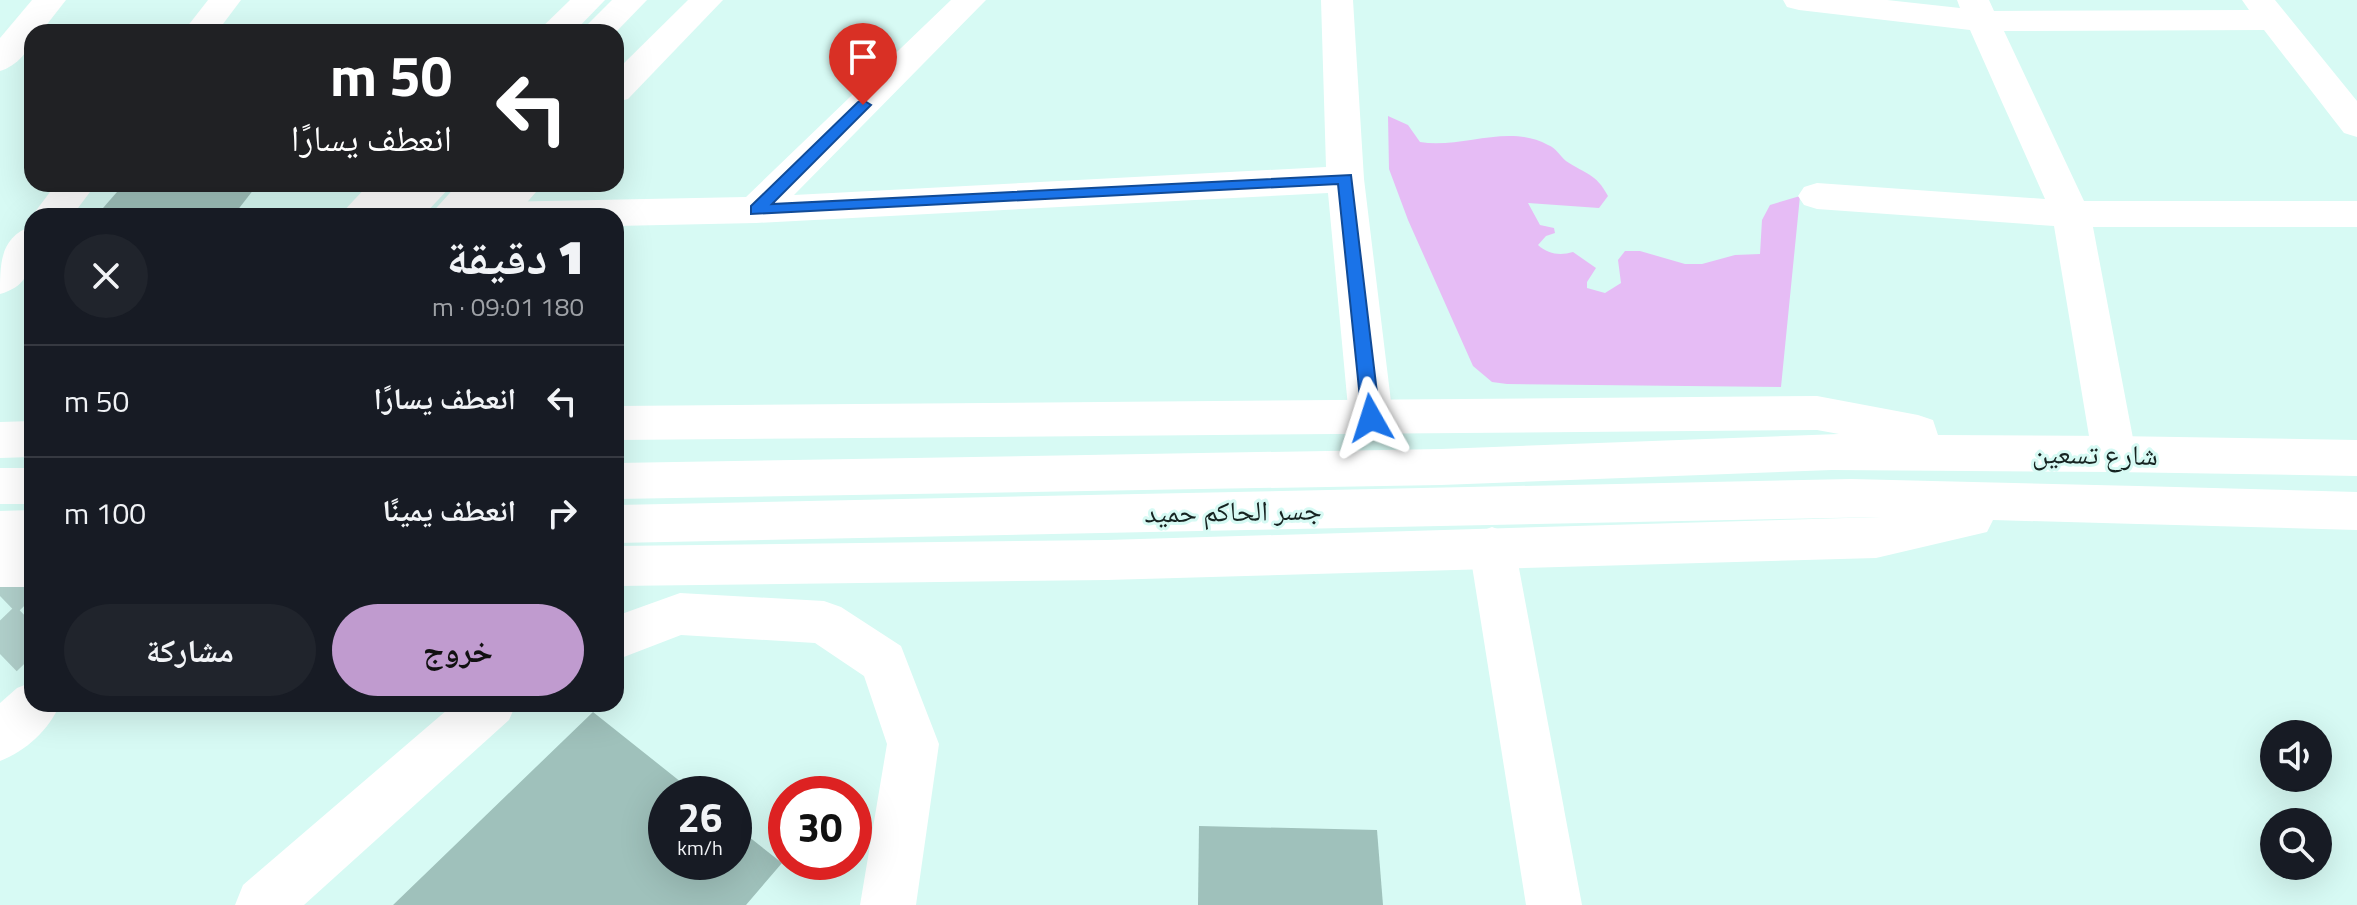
<!DOCTYPE html>
<html lang="ar">
<head>
<meta charset="utf-8">
<style>
  :root { --surface:#171b24; --page:#20242c; --text:#f1f3f6; --muted:#9ea1a6; --line:#363941; --accent:#c09bcf }
  body { margin:0; font-family:"Titillium Web","Noto Naskh Arabic",sans-serif; background:var(--page); color:var(--text); direction:rtl; height:100vh; display:flex; flex-direction:column; font-size:30px; white-space:nowrap }
  * { box-sizing:border-box; margin:0 }
  p { font-size:26px; color:var(--muted) }
  .icon { flex:none; width:44px; height:44px; fill:none; stroke:currentColor; stroke-width:2; stroke-linecap:round; stroke-linejoin:round }
  .map { position:relative; flex:1; overflow:hidden; direction:ltr }
  .panel { position:absolute; left:24px; top:208px; width:600px; height:504px; display:flex; flex-direction:column; background:var(--surface); border-radius:24px; box-shadow:0 8px 32px #0002; direction:rtl }
  .panel>* { flex:none }
  .hud { position:absolute; left:24px; top:24px; width:600px; height:168px; border-radius:24px; box-shadow:0 8px 32px #0002; direction:rtl; background:#202124; color:#fff; overflow:hidden }
  .controls { position:absolute; left:2260px; top:720px; display:grid; gap:16px }
  .controls a { display:grid; place-items:center; width:72px; height:72px; border-radius:50%; background:var(--surface); box-shadow:0 8px 32px #0002; font-size:40px }
  .speed { position:absolute; left:648px; top:776px; display:flex; gap:16px; font-size:40px; font-weight:700; text-align:center }
  .speed>* { display:grid; place-content:center; width:104px; height:104px; border-radius:50%; background:var(--surface); box-shadow:0 8px 32px #0002; line-height:1 }
  .speed small { font-size:20px; font-weight:400 }
  .speed .limit { border:12px solid #d22; background:#fff; color:#111 }
  .pin { position:absolute; display:grid; place-items:center; width:68px; height:68px; color:#fff; margin:-82px -34px; border-radius:50% 50% 50% 0; rotate:-45deg; box-shadow:0 0 8px #0007 }
  .pin .icon { rotate:45deg }
  .me { position:absolute; width:88px; margin:-44px; rotate:354deg; stroke-linejoin:round; filter:drop-shadow(0 0 6px #0008) }
  .turn { display:flex; align-items:center; gap:28px; height:168px; padding:0 40px; font-size:36px }
  .turn .icon { width:104px; height:104px; stroke-width:2.5 }
  .turn b { display:block; font-size:56px; line-height:68px }
  .round { display:grid; place-items:center; flex:none; width:84px; height:84px; border-radius:42px; background:var(--page) }
  .overview { display:flex; align-items:center; justify-content:space-between; height:136px; padding:0 40px }
  h1 { font-size:48px; font-weight:800; line-height:60px }
  .primary-button { display:flex; gap:16px; margin-top:auto; padding:16px 40px }
  .primary-button a { flex:1; height:92px; border-radius:48px; background:var(--accent); color:#111; font-size:32px; font-weight:800; line-height:92px; text-align:center }
  .primary-button a+a { background:var(--page); color:var(--text) }
  ul { padding:0; list-style:none }
  li { display:flex; align-items:center; gap:24px; height:112px; padding:0 40px; border-top:2px solid var(--line) }
  li div { flex:1 }
  li b { display:block; font-size:30px }
  li em { font-style:normal }
  .map>svg:first-child { display:block }
  .green { fill:#e6bcf5 }
  .building { fill:#9fc1bb }
  .lines { fill:none; stroke-linecap:round; stroke-linejoin:round }
  .primary-tunnel { stroke:#b0cfca; stroke-width:48; stroke-dasharray:48 24; stroke-linecap:butt }
  .street { fill:#fff; fill-rule:evenodd }
  .secondary { fill:#fff; fill-rule:evenodd }
  .primary { fill:#fff; fill-rule:evenodd }
  .route { fill:#1a73e8; stroke:#114b97; stroke-width:2 }
  .labels { text-anchor:middle; stroke-width:6; stroke-linejoin:round; paint-order:stroke }
  .street-label { font-size:28px; fill:#162321; stroke:#d7faf4 }
</style>
</head>
<body>
<div class="map">
<svg width="2357" height="905" viewBox="0 0 2357 905">
  <rect width="100%" height="100%" fill="#d7faf4"/>
  <path class="green" d="M1388 116 1408 125 1420 142C1462 149 1508 123 1548 145 1556 148 1560 156 1566 161 1585 174 1596 173 1608 196L1599 208 1528 203 1540 225 1554 228 1555 233 1546 236 1538 245C1548 254 1560 256 1573 252L1596 268 1587 282V288L1605 293 1621 283 1618 260 1625 251H1640L1685 264H1702L1735 255 1760 254 1762 220 1770 205 1800 196 1781 387 1507 384 1492 382 1473 366 1408 220 1389 169Z"/>
  <g class="building">
    <polygon points="124,184 258,184 233,216 96,216"/>
    <polygon points="593,712 696,794 666,794 666,862 734,862 734,825 782,863 746,905 393,905"/>
    <polygon points="1199,826 1377,830 1383,905 1198,905"/>
  </g>
  <g class="lines">
    <g class="primary-tunnel">
      <polyline points="0,596 32,565"/>
      <polyline points="0,654 32,623"/>
    </g>
    <g class="street">
      <path d="M32 0H66L41 32H32C32 50 17 66 0 71V38Z"/>
      <polygon points="208,0 241,0 217,32 183,32"/>
      <polygon points="951,0 986,0 794,195 1326,167 1321,0 1353,0 1364,179 1393,418 1386,430 1371,435 1356,430 1349,418 1328,193 756,223 616,226 616,216 474,215 480,206 493,202 746,197"/>
      <polygon points="1783,0 1887,0 1960,8 1957,0 1989,0 1994,11 2249,10 2242,0 2275,0 2357,101 2357,137 2344,133 2264,30 2004,31 2084,201 2357,201 2357,227 2093,227 2136,454 2130,467 2114,472 2098,467 2092,454 2054,226 1817,209 1804,205 1798,196 1804,187 1817,183 2045,199 1970,30 1799,10 1787,7"/>
      <polygon points="56,184 96,184 72,216 32,216"/>
      <path d="M32 226C32 257 36 284 0 294 0 263 0 237 32 226Z"/>
      <polygon points="1492,527 1508,533 1515,547 1582,905 1526,905 1469,547 1476,533"/>
      <polygon points="680,593 824,601 841,607 901,646 939,744 916,905 860,905 887,744 864,676 815,643 681,635 616,660 616,616"/>
      <polygon points="454,704 516,704 509,720 304,905 235,905 243,885"/>
    </g>
    <g class="secondary">
      <polygon points="2114,436 2357,440 2357,476 2114,472 2098,467 2092,454 2098,441"/>
      <polygon points="2138,486 2357,492 2357,530 2138,524 2122,518 2115,505 2122,492"/>
    </g>
    <g class="primary">
      <polygon points="570,0 605,0 574,32 537,32"/>
      <polygon points="612,0 647,0 616,32 580,32"/>
      <polygon points="688,0 723,0 628,99 616,102 616,71"/>
      <polygon points="369,184 453,184 423,216 339,216"/>
      <polygon points="458,184 499,184 494,191 502,184 543,184 515,216 473,216 476,210 471,216 429,216"/>
      <polygon points="1817,396 1918,415 1933,420 1938,435 2114,436 2130,441 2136,454 2130,467 2114,472 1832,470 1441,485 616,499 616,463 1441,449 1839,434 1817,430 616,440 616,406"/>
      <polygon points="32,421 32,457 0,458 0,422"/>
      <rect x="0" y="468" width="32" height="36"/>
      <polygon points="1851,479 2138,486 2154,492 2161,505 2154,518 2138,524 1993,520 1987,532 1876,558 1107,580 616,586 616,546 1107,540 1881,517 616,543 616,505"/>
      <polygon points="32,510 32,587 0,587 0,511"/>
      <path d="M32 682V704H60C49 730 26 751 0 761V703L17 688Z"/>
    </g>
  </g>
  <polygon class="route" points="863,100 871,105 772,204 1351,175 1380,418 1377,423 1364,423 1362,418 1338,184 751,214 751,206 858,102"/>
  <g class="labels">
    <g class="street-label">
      <text transform="translate(2095 454) rotate(1)" y="10">شارع تسعين</text>
      <text transform="translate(1233 511) rotate(-1)" y="10">جسر الحاكم حميد</text>
    </g>
  </g>
</svg>
<div class="controls">
<a><svg class="icon" aria-label="sound" viewBox="0 0 24 24"><path d="M4 9h4l5-4v14l-5-4H4zM17 9q2 3 0 6"/></svg></a>
<a><svg class="icon" aria-label="search" viewBox="0 0 24 24"><circle cx="10" cy="10" r="6"/><path d="M15 15l6 6"/></svg></a>
</div>
<div class="speed"><div>26<small>km/h</small></div><div class="limit">30</div></div>
<div class="pin" style="left:863px;top:105px;background:#d93025"><svg class="icon" aria-label="arrive" viewBox="0 0 24 24"><path d="M6 21V4h12l-3 4 3 4H6"/></svg></div>
<svg class="me" style="left:1371px;top:418px" viewBox="-20 -20 40 40"><path d="M0-17L14 15 0 8-14 15z" fill="#1a73e8" stroke="#fff" stroke-width="4"/></svg>
<div class="hud">
<div class="turn"><svg class="icon" aria-label="left" viewBox="0 0 24 24"><path d="M17 20v-9H6M10 6l-5 5 5 5"/></svg><div><b>50 m</b>انعطف يسارًا</div></div>
</div>
<section class="panel">
<div class="overview"><div><h1>1 دقيقة</h1><p>180 m · 09:01</p></div><a class="round"><svg class="icon" aria-label="close" viewBox="0 0 24 24"><path d="M6 6l12 12M18 6L6 18"/></svg></a></div>
<ul>
<li><svg class="icon" aria-label="left" viewBox="0 0 24 24"><path d="M17 20v-9H6M10 6l-5 5 5 5"/></svg><div><b>انعطف يسارًا</b></div><em>50 m</em></li>
<li><svg class="icon" aria-label="right" viewBox="0 0 24 24"><path d="M7 20v-9h11M14 6l5 5-5 5"/></svg><div><b>انعطف يمينًا</b></div><em>100 m</em></li>
</ul>
<div class="primary-button"><a>خروج</a><a>مشاركة</a></div>
</section>
</div>
</body>
</html>
